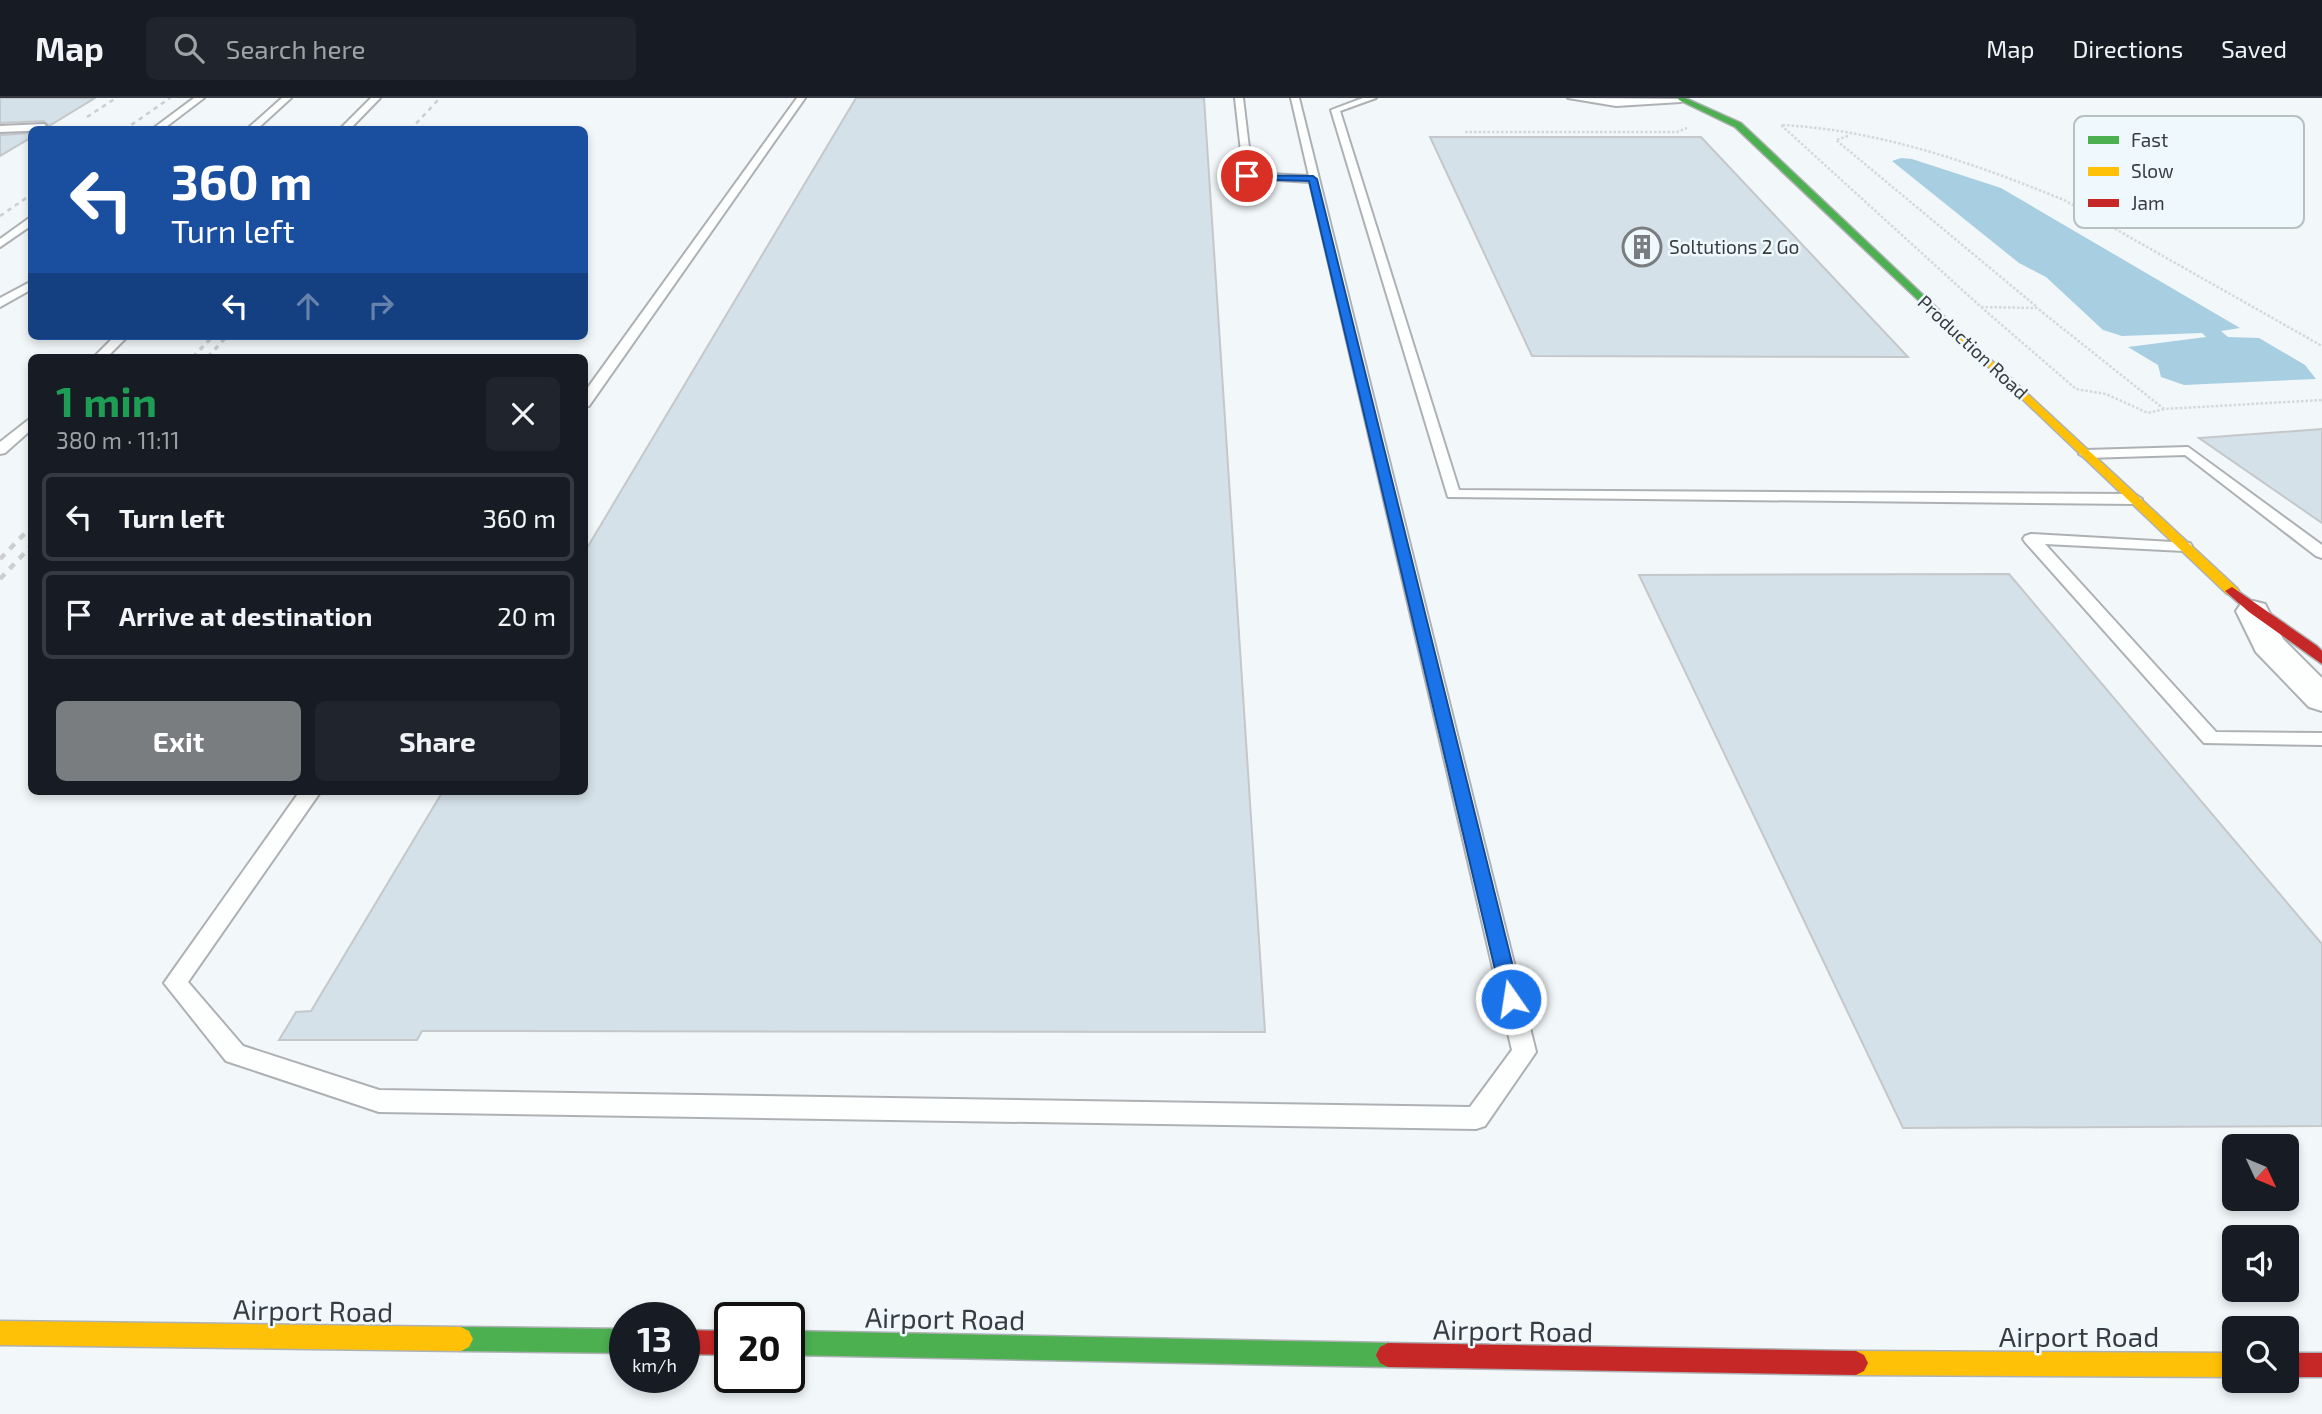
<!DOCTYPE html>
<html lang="en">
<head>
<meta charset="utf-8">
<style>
  :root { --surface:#171b24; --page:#20242c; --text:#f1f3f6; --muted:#9ea1a6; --line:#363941; --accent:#797d80 }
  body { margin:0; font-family:"Exo 2",sans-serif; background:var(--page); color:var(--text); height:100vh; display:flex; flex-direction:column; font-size:26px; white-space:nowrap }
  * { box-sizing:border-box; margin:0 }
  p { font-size:23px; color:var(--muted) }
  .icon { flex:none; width:38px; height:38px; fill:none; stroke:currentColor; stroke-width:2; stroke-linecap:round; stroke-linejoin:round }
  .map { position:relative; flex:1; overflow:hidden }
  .details { position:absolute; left:28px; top:256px; width:560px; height:441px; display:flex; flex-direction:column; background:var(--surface); border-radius:10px; box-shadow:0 4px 10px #0003 }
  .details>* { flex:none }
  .top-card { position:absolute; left:28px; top:28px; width:560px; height:214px; border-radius:10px; box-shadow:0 4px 10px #0003; background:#1a4fa0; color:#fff; overflow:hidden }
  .needle { width:46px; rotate:134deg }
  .buttons { position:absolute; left:2222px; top:1036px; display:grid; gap:14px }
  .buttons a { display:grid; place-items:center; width:77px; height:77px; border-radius:10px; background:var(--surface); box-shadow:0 4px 10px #0003; font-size:35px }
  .speed { position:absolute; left:609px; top:1204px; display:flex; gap:14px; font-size:35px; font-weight:700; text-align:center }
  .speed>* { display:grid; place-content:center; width:91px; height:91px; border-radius:50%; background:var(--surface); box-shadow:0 4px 10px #0003; line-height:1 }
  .speed small { font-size:18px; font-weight:400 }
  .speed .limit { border:4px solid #111; border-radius:10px; background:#fff; color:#111 }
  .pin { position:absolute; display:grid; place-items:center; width:60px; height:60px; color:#fff; margin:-30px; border:4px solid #fff; border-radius:50%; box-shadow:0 2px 7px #0007 }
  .me { position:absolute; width:77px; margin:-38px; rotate:347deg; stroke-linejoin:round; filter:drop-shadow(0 0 5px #0008) }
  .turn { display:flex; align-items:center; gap:24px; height:147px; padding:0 28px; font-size:32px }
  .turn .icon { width:91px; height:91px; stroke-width:2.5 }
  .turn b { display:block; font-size:49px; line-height:60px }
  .lanes { display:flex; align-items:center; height:66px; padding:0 28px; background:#0003; justify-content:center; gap:35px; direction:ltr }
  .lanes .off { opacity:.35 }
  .round { display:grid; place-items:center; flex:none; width:74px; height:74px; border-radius:10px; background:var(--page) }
  .head { display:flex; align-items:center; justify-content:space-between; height:119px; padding:0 28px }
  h1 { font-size:42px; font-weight:700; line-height:52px; color:#1e9e55 }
  .action { display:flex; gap:14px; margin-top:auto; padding:14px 28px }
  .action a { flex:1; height:80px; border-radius:10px; background:var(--accent); color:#fff; font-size:28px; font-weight:700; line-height:80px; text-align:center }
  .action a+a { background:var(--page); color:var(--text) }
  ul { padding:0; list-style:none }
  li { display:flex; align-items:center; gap:21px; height:88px; margin:0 14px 10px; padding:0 14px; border:4px solid var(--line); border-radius:10px }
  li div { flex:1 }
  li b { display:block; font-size:26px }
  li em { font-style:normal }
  header { display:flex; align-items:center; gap:42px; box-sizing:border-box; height:98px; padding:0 35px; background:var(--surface); border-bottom:2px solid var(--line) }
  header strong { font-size:33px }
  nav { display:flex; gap:38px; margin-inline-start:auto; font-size:24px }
  .search { width:490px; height:63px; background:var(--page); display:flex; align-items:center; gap:18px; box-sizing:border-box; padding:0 24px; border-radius:10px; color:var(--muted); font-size:26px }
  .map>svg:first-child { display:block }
  .water { fill:#a8cee2 }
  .building { fill:#d4e1e8; stroke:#c4c8ca; stroke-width:2 }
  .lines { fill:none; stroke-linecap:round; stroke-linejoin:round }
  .lane-casing { stroke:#aeb1b4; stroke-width:4 }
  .street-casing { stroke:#aeb1b4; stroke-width:4 }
  .fast-casing { stroke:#aeb1b4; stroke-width:3 }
  .slow-casing { stroke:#aeb1b4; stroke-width:3 }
  .jam-casing { stroke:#aeb1b4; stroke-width:3 }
  .path { stroke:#d6d7d9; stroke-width:2.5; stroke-dasharray:2.5 2; stroke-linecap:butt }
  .lane { fill:#fdfefe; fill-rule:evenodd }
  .street { fill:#fdfefe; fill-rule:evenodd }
  .fast { fill:#4caf50; fill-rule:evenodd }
  .slow { fill:#ffc107; fill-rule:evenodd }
  .jam { fill:#c62828; fill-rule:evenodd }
  .rail-far2 { stroke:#cdcecf; stroke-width:2.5; stroke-dasharray:4.5 4.5; stroke-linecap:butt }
  .rail-far1 { stroke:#cdcecf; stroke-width:3.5; stroke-dasharray:5 5; stroke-linecap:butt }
  .rail { stroke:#cdcecf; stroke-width:4.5; stroke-dasharray:7 7; stroke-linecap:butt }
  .route { fill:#1a73e8; stroke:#114b97; stroke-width:2 }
  .labels { text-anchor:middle; stroke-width:5; stroke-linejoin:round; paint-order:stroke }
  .far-poi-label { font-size:19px; fill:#383c3e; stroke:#eff8fd; text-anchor:start }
  .far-street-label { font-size:19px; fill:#383c3e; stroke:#eff8fd }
  .near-street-label { font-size:28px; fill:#383c3e; stroke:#eff8fd }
  .key { fill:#eff8fd; stroke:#b8c0c4; stroke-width:2 }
  .key-label { font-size:19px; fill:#383c3e }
</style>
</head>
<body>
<header>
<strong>Map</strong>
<div class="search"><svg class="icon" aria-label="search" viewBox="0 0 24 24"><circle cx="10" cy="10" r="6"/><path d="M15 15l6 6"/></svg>Search here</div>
<nav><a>Map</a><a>Directions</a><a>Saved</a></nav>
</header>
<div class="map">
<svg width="2322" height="1316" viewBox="0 0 2322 1316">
  <rect width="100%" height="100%" fill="#f2f7fa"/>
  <polygon class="water" points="1901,60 1912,61 2001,90 2240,230 2221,233 2228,239 2259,240 2305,267 2316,281 2184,287 2161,279 2158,267 2128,249 2206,239 2202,235 2122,238 2103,232 2046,179 2019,165 1892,63"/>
  <g class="building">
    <polygon points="0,0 95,0 49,28 44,23 0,25"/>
    <polygon points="856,0 1204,0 1265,934 422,933 417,942 279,942 296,914 311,913 443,693 584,693 584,455"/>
    <polygon points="32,35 32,39 0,58 0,37"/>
    <polygon points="1430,39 1701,39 1908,259 1532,258"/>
    <polygon points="2322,331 2322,425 2199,340"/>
    <polygon points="2009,476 2322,846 2322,1028 1903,1030 1639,477"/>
  </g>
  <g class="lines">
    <defs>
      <g id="lane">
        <polygon points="194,0 204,0 162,32 151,32"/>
        <polygon points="282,0 291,0 256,32 246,32"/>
        <polygon points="371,0 380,0 349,32 339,32"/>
        <polygon points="797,0 805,0 589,308 584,309 584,295"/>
        <polygon points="1235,0 1243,0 1252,75 1309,78 1291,0 1299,0 1536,954 1485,1028 1476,1031 379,1014 226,963 164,885 300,693 321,693 188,884 243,948 379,992 1470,1009 1512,952 1310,84 1244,80"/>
        <polygon points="1363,0 1376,0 1340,13 1459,392 2134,396 2142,401 2134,406 1448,399 1331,12"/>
        <polygon points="1568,0 1685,1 1681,4 1616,8"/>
        <polygon points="44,26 50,32 0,34 0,28"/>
        <polygon points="32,118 32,127 0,149 0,141"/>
        <polygon points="32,183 32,191 0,209 0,200"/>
        <polygon points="115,238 128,238 107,259 94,259"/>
        <polygon points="32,319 32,331 5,355 0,356 0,344"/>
        <polygon points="2188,349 2322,447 2322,460 2316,458 2185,357 2086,360 2079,356 2086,352"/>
        <polygon points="2031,436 2190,445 2192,448 2190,451 2184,453 2045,446 2216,634 2322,635 2322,647 2204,645 2025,444 2023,441 2025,438"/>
      </g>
      <polygon id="street" points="2253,503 2265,506 2283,541 2322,580 2322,613 2309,609 2256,554 2236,513 2241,506"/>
      <g id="fast">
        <polygon points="1678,0 1685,0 1741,25 1939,212 1939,216 1933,216 1735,29 1679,2"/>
        <polygon points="461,1229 625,1231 625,1255 461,1253 453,1249 449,1241 453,1233"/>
        <polygon points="789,1233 1388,1245 1396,1249 1400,1257 1396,1265 1388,1269 789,1257"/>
      </g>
      <g id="slow">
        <polygon points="1936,211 2237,490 2239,493 2237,496 2227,496 1933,216 1931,214"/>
        <polygon points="0,1223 461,1229 469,1233 473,1241 469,1249 461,1253 0,1247"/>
        <polygon points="1856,1253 2235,1255 2235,1279 1856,1277 1848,1273 1844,1265 1848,1257"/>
      </g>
      <g id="jam">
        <polygon points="2232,489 2317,548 2322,553 2322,566 2249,514 2225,493"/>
        <polygon points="684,1232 730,1233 730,1257 684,1256"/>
        <polygon points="1388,1245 1856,1253 1864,1257 1868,1265 1864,1273 1856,1277 1388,1269 1380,1265 1376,1257 1380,1249"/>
        <rect x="2287" y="1255" width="35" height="24"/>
      </g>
    </defs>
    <use href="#lane" class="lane-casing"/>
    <use href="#street" class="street-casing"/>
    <use href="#fast" class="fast-casing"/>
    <use href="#slow" class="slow-casing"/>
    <use href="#jam" class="jam-casing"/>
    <g class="path">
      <polyline points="1465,34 1677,34 1687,30"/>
      <polyline points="1848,38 1836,42 2037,209"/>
      <polyline points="1981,209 2037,210 2164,311 2322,302"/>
      <path d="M2164 311 2148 315 2106 296 2076 291 1981 209 1781 27C1880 32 1973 65 2064 102L2322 248"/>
    </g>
    <use href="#lane" class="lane"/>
    <use href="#street" class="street"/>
    <use href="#fast" class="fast"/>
    <use href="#slow" class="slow"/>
    <use href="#jam" class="jam"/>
    <g class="rail-far2">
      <polyline points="87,19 116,0"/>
      <polyline points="124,32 170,0"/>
      <polyline points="410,32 440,0"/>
      <polyline points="0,118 32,96"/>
    </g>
    <g class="rail-far1">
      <polyline points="193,259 213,238"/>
      <polyline points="208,259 227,238"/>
    </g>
    <g class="rail">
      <polyline points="0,461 32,428"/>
      <polyline points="0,481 32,447"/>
    </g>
  </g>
  <polygon class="route" points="1244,77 1313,78 1317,81 1521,901 1518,906 1511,909 1505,906 1502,901 1309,83 1247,81"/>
  <defs>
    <symbol id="building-ring" viewBox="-11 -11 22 22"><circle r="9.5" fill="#eff8fd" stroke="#797d80" stroke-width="1.5"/><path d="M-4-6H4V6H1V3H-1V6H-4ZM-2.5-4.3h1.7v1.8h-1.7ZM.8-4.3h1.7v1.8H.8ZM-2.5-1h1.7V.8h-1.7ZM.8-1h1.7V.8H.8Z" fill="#797d80"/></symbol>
  </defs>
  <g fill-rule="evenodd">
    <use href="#building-ring" x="1620" y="127" width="44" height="44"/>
  </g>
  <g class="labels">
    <g class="far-poi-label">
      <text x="1669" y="156">Soltutions 2 Go</text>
    </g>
    <g class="far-street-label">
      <text transform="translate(1973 249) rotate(43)" y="7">Production Road</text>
    </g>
    <g class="near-street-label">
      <text transform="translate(313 1213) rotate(1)" y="10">Airport Road</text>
      <text transform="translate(945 1221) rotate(1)" y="10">Airport Road</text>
      <text transform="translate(1513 1233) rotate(1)" y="10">Airport Road</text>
      <text x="2079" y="1249">Airport Road</text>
    </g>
  </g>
  <rect x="2074" y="18" width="230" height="112" rx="10" class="key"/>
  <rect x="2088" y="38" width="31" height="8" fill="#4caf50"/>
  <rect x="2088" y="69" width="31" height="9" fill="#ffc107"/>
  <rect x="2088" y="101" width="31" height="8" fill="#c62828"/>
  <g class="key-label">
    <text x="2131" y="49">Fast</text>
    <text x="2131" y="80">Slow</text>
    <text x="2131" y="112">Jam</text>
  </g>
</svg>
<div class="buttons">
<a><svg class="needle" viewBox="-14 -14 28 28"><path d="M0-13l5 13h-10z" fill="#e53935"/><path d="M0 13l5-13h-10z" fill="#9ea1a6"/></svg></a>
<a><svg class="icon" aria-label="sound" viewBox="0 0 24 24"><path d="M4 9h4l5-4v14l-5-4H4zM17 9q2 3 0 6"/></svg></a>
<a><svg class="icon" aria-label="search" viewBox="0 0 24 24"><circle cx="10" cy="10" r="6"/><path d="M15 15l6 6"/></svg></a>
</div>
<div class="speed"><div>13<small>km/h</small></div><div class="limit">20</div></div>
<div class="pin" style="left:1247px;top:78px;background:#d93025"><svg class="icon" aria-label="arrive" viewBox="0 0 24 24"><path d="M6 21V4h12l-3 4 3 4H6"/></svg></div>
<svg class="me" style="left:1511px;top:901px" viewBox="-20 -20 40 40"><circle r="17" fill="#1a73e8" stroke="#fff" stroke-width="3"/><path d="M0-11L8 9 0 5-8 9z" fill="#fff"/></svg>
<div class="top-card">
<div class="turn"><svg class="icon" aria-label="left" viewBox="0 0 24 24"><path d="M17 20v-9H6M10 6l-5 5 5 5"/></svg><div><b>360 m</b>Turn left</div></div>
<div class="lanes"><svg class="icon" aria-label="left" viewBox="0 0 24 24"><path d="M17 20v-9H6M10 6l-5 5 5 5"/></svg><svg class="icon off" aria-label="ahead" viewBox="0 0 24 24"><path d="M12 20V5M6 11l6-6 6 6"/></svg><svg class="icon off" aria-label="right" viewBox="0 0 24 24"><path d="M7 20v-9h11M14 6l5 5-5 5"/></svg></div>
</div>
<section class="details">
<div class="head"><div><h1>1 min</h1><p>380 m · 11:11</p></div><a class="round"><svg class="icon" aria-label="close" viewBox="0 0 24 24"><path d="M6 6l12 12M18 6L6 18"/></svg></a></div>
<ul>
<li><svg class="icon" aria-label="left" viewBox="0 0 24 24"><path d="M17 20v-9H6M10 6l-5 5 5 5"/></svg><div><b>Turn left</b></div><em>360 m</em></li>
<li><svg class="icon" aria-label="arrive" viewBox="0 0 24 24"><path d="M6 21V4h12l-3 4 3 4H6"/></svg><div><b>Arrive at destination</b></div><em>20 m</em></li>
</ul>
<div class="action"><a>Exit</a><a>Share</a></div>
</section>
</div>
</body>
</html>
